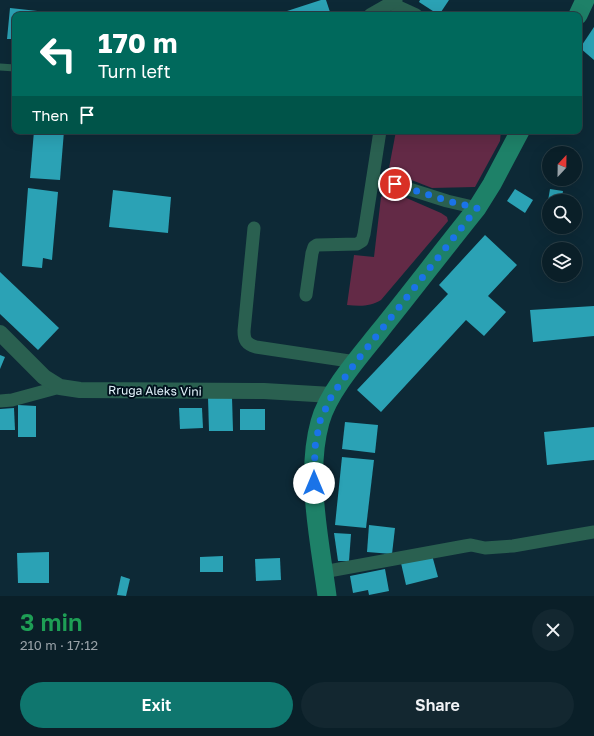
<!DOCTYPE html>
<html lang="en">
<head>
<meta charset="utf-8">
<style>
  :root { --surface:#0a1f28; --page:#132730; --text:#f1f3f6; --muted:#99a2a8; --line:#2a3d45; --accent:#0f766e }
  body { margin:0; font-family:"Golos Text",sans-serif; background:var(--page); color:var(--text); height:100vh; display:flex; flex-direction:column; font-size:15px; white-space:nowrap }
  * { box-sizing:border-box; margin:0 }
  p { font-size:13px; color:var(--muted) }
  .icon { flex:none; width:22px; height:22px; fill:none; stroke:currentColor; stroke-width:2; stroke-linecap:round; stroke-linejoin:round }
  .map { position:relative; height:596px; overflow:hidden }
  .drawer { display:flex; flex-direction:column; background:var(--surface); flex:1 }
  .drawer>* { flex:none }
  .guide { position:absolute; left:12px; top:12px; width:570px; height:122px; border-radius:8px; box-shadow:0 4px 16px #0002,0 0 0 1px var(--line); background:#00695c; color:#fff; overflow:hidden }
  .needle { width:26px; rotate:22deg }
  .buttons { position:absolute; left:542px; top:146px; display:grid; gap:8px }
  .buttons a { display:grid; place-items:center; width:40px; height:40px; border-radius:50%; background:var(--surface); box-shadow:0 4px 16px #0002,0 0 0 1px var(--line); font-size:20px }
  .pin { position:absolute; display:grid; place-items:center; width:34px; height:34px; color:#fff; margin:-17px; border:2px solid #fff; border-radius:50%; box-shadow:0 1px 4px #0007 }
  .me { position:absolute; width:44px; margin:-22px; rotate:0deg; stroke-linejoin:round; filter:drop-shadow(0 0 3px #0008) }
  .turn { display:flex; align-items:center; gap:14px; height:84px; padding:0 20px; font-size:18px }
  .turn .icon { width:52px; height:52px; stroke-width:2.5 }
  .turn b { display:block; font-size:28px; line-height:34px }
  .then { display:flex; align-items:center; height:38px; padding:0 20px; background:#0003; gap:8px; font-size:15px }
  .round { display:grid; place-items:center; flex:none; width:42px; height:42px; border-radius:21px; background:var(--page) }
  .head { display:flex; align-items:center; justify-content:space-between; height:68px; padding:0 20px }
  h1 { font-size:24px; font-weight:600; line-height:30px; color:#1e9e55 }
  .action { display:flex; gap:8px; margin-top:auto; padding:8px 20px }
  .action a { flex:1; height:46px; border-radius:24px; background:var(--accent); color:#fff; font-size:16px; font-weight:600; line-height:46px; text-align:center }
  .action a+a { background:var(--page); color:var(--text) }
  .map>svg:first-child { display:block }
  .green { fill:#632a46 }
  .building { fill:#2ba2b5 }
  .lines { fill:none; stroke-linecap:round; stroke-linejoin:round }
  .service { stroke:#2a6050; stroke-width:7 }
  .minor { stroke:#2a6050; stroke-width:13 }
  .tertiary { stroke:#2a6050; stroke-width:16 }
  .secondary { stroke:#1e8168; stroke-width:19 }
  .route { stroke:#1a73e8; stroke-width:7; stroke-dasharray:0 12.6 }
  .labels { text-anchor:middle; stroke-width:4; stroke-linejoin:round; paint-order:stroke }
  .street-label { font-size:12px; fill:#e5f6fe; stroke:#00111d }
</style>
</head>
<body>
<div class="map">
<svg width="594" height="596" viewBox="0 0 594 596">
  <rect width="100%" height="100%" fill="#0d2936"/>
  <g class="green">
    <polygon points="396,131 501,131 500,141 475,187 432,188 409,179 393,171 389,168"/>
    <path d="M395 193 441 213 447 217 448 221 381 300C370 307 359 306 347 305L354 255 374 257 381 197 386 194Z"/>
  </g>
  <g class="building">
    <polygon points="321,0 326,0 331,15 285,15 284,12"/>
    <polygon points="420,0 449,0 439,15 419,2"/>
    <polygon points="10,8 65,14 65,15 15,15 15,39 7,39"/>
    <polygon points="269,12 270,15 260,15"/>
    <polygon points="594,27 594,60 580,48"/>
    <polygon points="34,131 64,131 60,180 30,178"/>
    <polygon points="28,188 58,192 52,260 43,258 42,268 22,266"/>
    <polygon points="515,189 533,200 525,213 507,201"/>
    <polygon points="550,189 563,191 561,201 548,201"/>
    <polygon points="113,190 171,197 168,233 109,227"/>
    <polygon points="485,235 517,265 488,296 506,312 484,336 466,320 381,412 357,390 448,294 439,285"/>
    <polygon points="0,272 59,328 38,350 0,314"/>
    <polygon points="594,306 594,336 533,342 530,310"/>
    <polygon points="0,355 5,357 0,369"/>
    <polygon points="208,397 232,397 233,431 209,431"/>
    <polygon points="18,405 36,406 36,437 18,437"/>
    <polygon points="14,408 15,430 0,430 0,409"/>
    <polygon points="179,408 202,408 203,428 180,429"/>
    <rect x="240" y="409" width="25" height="21"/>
    <polygon points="345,422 378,425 375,453 342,449"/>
    <polygon points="594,427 594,460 547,465 544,432"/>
    <polygon points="342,457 374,460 366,528 335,525"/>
    <polygon points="369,525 395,528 392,554 367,552"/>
    <polygon points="334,533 351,534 349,561 338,561"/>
    <polygon points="49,552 49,583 18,583 17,553"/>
    <polygon points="432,555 438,577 406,585 401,563"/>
    <polygon points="223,556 223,572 200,572 200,557"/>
    <polygon points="280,558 281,580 256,581 255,559"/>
    <polygon points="385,569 389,591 369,595 368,590 353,593 350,576"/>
    <polygon points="121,576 130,579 126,596 117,595"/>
  </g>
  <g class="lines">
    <polyline class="service" points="0,67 15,68"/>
    <g class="minor">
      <polyline points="390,3 416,15"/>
      <polyline points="370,15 396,0"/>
      <polyline points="373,179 387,182 447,201 477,208"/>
      <path d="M254 228 244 331C244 340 246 344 256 347L356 362"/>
      <polyline points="306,295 312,253 314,247 317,245 357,244 362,241 364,234 380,131"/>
      <polyline points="0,401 12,400 60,387"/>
      <polyline points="323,572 465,546 471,545 485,548 513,546 594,532"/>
    </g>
    <polyline class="tertiary" points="0,333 44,377 60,387 80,390 264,391 332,395"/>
    <g class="secondary">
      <polyline points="578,15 585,0"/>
      <path d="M327 596C320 542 305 476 320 422 328 392 360 356 379 332 412 291 444 249 477 208L492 184 520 131"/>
    </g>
  </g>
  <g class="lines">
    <polyline class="route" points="314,483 315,447 320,421 332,395 356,362 477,208 448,201 395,184"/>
  </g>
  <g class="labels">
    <g class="street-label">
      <text transform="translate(155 391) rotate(1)" y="4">Rruga Aleks Vini</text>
    </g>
  </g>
</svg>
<div class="buttons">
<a><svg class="needle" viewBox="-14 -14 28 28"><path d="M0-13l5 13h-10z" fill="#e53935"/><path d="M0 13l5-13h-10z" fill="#99a2a8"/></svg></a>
<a><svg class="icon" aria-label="search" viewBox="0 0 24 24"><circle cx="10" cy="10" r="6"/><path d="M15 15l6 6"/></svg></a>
<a><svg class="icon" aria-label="layers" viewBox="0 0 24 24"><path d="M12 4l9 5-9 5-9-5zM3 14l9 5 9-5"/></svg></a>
</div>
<div class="pin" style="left:395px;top:184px;background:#d93025"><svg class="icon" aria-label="arrive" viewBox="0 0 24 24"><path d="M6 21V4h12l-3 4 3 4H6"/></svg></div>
<svg class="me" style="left:314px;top:483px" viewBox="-20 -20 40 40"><circle r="19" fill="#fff"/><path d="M0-13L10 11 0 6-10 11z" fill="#1a73e8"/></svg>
<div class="guide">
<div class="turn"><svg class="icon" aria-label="left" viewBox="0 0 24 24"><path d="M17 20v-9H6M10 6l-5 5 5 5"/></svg><div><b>170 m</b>Turn left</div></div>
<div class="then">Then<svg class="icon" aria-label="arrive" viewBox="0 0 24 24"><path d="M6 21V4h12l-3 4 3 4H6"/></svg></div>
</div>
</div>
<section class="drawer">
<div class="head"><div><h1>3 min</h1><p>210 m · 17:12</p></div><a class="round"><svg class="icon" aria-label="close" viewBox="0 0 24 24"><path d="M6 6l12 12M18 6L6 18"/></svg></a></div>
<div class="action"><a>Exit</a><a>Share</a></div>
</section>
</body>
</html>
